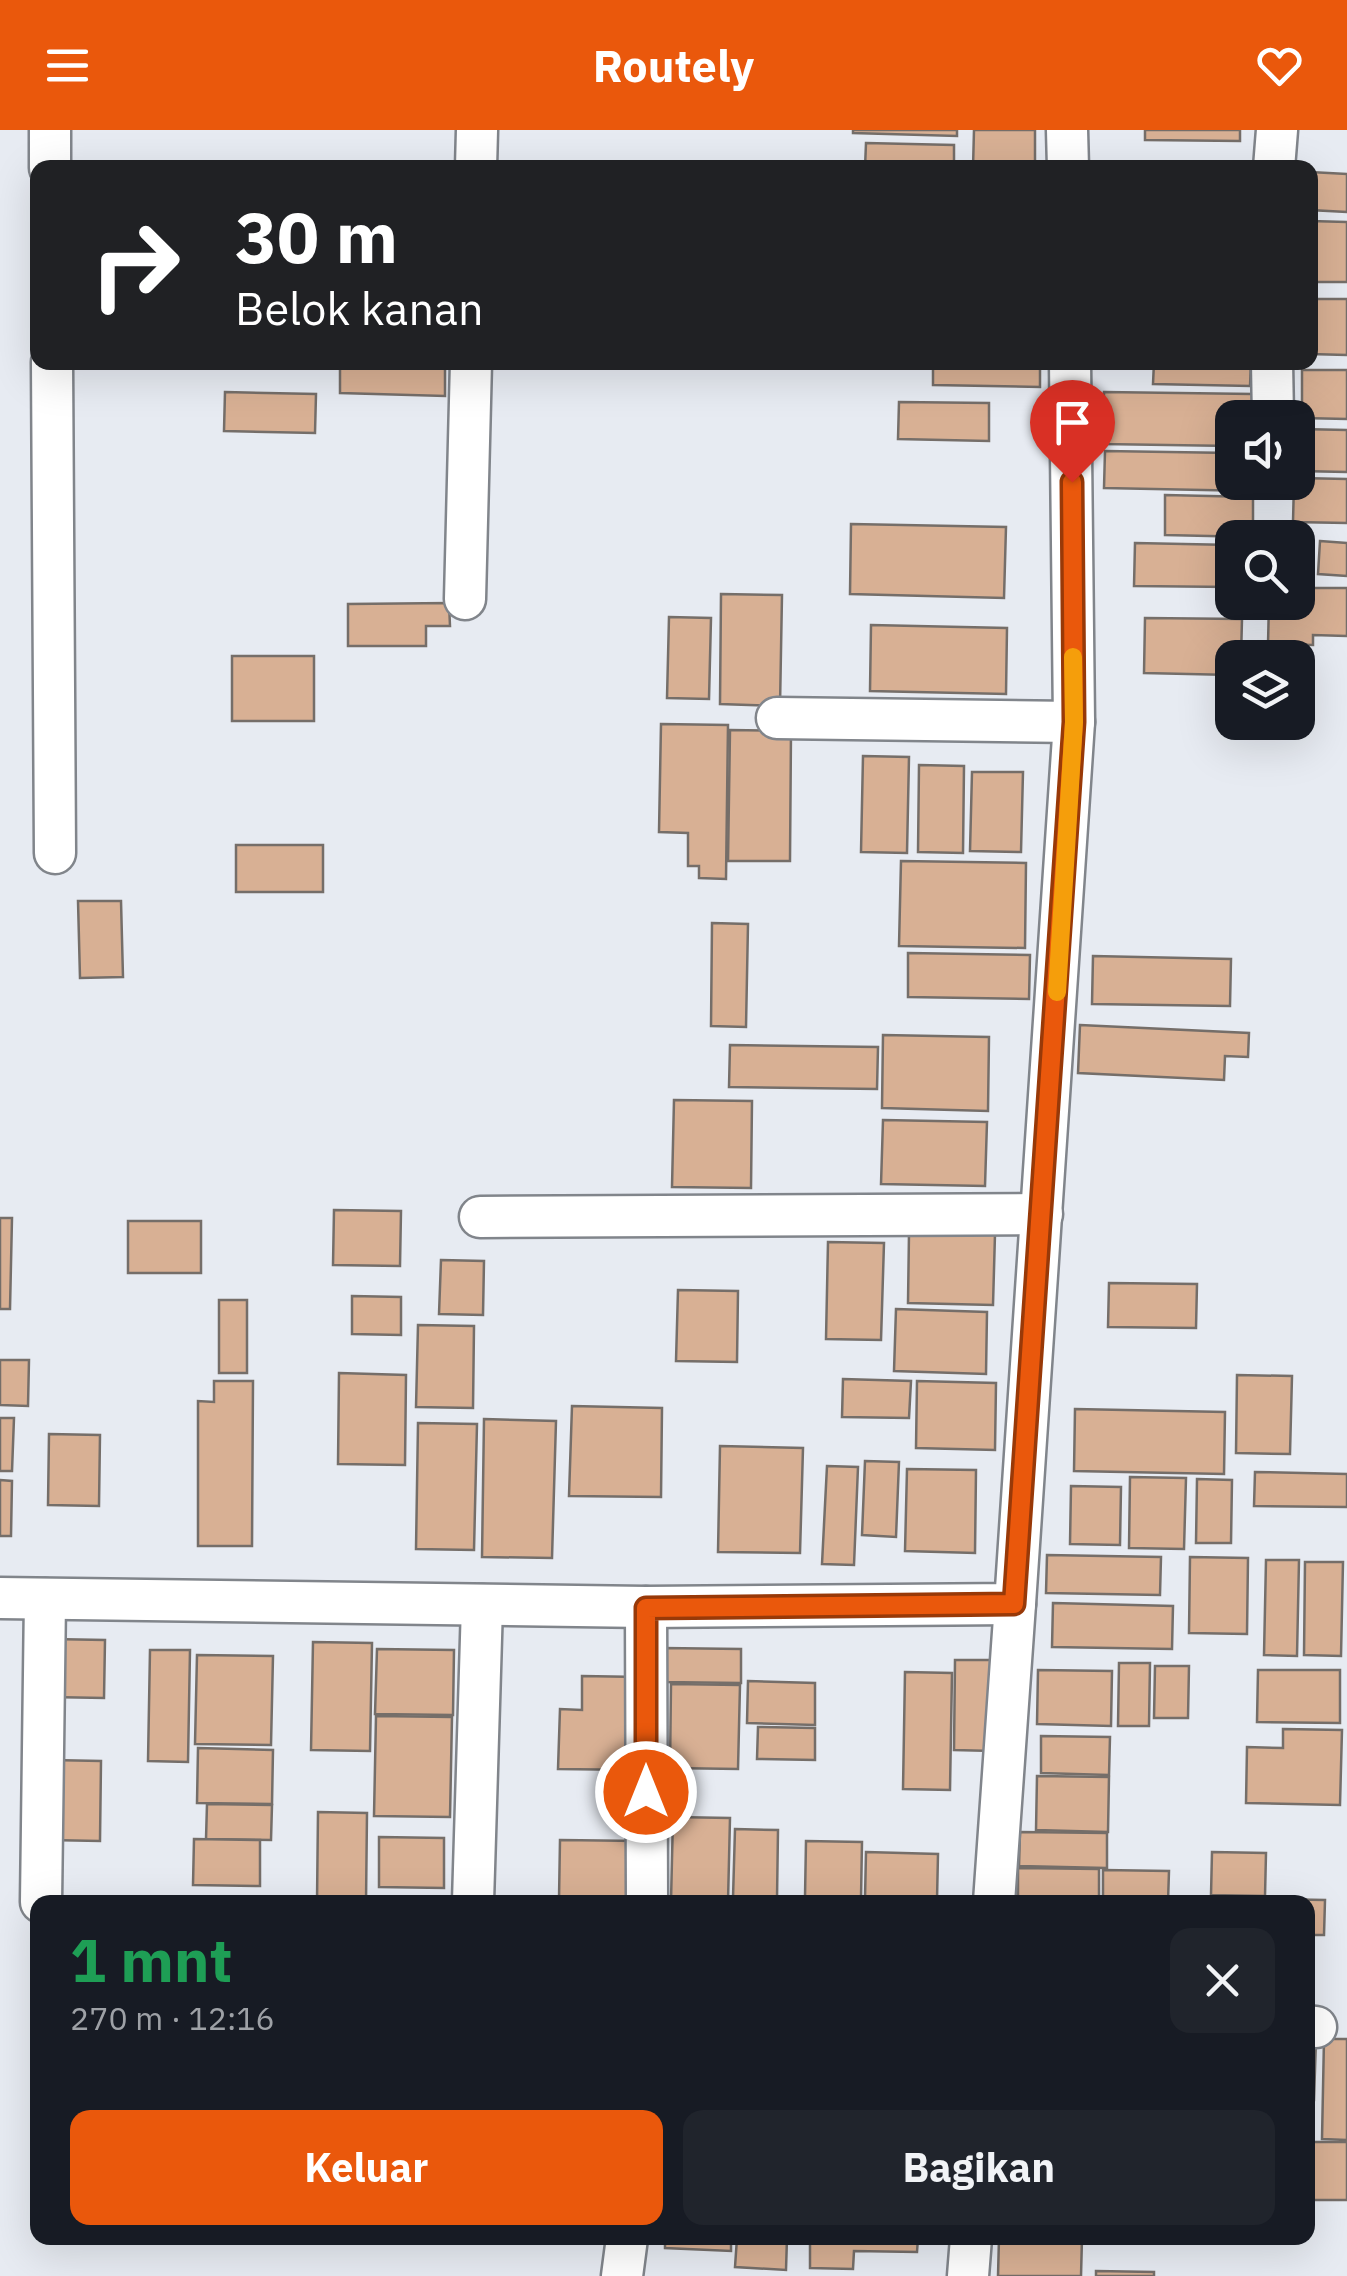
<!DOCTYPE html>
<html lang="id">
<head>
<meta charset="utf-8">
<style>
  :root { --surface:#171b24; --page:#20242c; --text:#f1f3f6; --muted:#9ea1a6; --accent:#ea580c }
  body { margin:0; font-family:"IBM Plex Sans",sans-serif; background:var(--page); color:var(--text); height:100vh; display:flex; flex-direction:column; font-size:38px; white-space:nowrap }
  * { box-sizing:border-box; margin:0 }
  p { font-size:32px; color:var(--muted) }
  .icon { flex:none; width:55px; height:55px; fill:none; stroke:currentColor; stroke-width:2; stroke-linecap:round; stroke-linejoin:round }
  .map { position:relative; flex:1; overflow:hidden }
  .panel { position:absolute; left:30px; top:1765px; width:1285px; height:350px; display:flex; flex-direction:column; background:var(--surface); border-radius:20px; box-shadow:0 10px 40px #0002 }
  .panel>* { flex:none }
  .top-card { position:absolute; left:30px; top:30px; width:1288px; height:210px; border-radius:20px; box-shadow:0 10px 40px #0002; background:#202124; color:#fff; overflow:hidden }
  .fabs { position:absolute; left:1215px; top:270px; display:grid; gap:20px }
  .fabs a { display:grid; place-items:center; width:100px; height:100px; border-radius:20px; background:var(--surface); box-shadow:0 10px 40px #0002; font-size:50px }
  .pin { position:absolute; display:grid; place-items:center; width:85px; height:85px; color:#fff; margin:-102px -42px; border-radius:50% 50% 50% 0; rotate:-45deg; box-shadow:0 0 10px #0007 }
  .pin .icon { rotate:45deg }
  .me { position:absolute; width:110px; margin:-55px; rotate:0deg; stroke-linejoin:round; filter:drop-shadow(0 0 8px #0008) }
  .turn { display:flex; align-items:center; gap:35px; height:210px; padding:0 40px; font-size:45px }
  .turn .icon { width:130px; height:130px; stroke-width:2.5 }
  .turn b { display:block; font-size:70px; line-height:85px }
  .round { display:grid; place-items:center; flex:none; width:105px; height:105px; border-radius:20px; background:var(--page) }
  .head { display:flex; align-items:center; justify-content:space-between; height:170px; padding:0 40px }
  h1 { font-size:60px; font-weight:800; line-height:75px; color:#1e9e55 }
  .button { display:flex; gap:20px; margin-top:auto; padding:20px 40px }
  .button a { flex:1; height:115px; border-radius:20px; background:var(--accent); color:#fff; font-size:40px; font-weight:800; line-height:115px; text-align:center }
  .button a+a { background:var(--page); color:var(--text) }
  header { display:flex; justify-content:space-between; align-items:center; height:130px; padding:0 40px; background:var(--accent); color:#fff; font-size:45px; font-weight:800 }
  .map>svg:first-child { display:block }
  .building { fill:#d8b094; stroke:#756e69; stroke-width:2.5 }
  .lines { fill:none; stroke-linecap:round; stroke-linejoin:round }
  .minor-casing { stroke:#81858b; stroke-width:45 }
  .minor { stroke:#fff; stroke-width:40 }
  .route-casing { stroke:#983908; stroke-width:25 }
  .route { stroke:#ea580c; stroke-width:18 }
  .slow { stroke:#f59e0b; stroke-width:18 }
</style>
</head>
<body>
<header><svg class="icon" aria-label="menu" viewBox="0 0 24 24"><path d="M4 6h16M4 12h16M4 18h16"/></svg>Routely<svg class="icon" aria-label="heart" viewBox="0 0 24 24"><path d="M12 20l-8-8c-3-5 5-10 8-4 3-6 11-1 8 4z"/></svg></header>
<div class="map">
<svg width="1347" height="2146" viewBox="0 0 1347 2146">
  <rect width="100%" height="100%" fill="#e7ebf2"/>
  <g class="building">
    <polygon points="853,0 957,0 957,6 853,3"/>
    <polygon points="974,0 1035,0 1035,38 973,38"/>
    <polygon points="1145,0 1240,0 1240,11 1145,10"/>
    <polygon points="866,13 954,15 954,38 865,38"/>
    <polygon points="1310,42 1347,44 1347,82 1310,80"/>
    <polygon points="1310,91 1347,92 1347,152 1310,152"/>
    <polygon points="1310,169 1347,169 1347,225 1310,224"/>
    <polygon points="340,232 445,232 445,266 340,263"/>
    <polygon points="1154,232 1251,232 1250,256 1153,254"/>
    <polygon points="933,235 1040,237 1040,257 933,255"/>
    <polygon points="1302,240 1347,240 1347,289 1302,288"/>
    <polygon points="225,262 316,264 315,303 224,301"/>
    <polygon points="1104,262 1253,264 1253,288 1232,288 1232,316 1103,314"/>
    <polygon points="899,272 989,273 989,311 898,309"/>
    <polygon points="1299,299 1347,300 1347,342 1299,341"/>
    <polygon points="1105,321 1232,323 1232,352 1253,352 1253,361 1104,358"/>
    <polygon points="1298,348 1347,349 1347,393 1293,392 1294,352 1298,352"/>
    <polygon points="1165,365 1253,367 1253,407 1165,405"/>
    <polygon points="851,394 1006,397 1004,468 850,464"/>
    <polygon points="1320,411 1347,413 1347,446 1318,444"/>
    <polygon points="1135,413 1232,415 1232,457 1134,456"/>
    <polygon points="1298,458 1347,458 1347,506 1313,505 1313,515 1268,514 1269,472 1298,472"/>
    <polygon points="721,464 782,465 780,576 720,574"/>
    <polygon points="449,473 450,496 426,496 426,516 348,516 348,474"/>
    <polygon points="669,487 711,488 709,569 667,568"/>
    <polygon points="1145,488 1242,489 1241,528 1232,528 1232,545 1144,543"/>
    <polygon points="871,495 1007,498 1006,564 870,561"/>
    <rect x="232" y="526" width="82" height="65"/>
    <polygon points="661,594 728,595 726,749 699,748 699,736 688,736 688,703 659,702"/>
    <polygon points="730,600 791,601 790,731 728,731"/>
    <polygon points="863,626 909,627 907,723 861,722"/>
    <polygon points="919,635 964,636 963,723 918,722"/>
    <polygon points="972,642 1023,642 1021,722 970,721"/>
    <rect x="236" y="715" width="87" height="47"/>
    <polygon points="901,731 1026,733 1025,818 899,816"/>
    <polygon points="78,771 121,771 123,847 80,848"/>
    <polygon points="712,793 748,794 746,897 711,896"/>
    <polygon points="908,823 1030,825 1029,869 908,867"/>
    <polygon points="1093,826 1231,829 1230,876 1092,874"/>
    <polygon points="1080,895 1249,903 1248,927 1225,926 1224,950 1078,943"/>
    <polygon points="883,905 989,907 988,981 882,978"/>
    <polygon points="730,915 878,917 877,959 729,957"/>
    <polygon points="674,970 752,971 751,1058 672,1057"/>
    <polygon points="883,990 987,992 985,1056 881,1054"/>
    <polygon points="334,1080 401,1081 400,1136 333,1135"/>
    <polygon points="0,1088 12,1088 10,1179 0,1179"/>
    <rect x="128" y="1091" width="73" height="52"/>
    <polygon points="909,1103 995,1104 993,1175 908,1173"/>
    <polygon points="828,1112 884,1113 881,1210 826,1209"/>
    <polygon points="441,1130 484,1131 483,1185 439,1184"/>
    <polygon points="1109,1153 1197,1154 1196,1198 1108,1197"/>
    <polygon points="678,1160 738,1161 737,1232 676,1231"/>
    <polygon points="352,1166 401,1167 401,1205 352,1204"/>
    <rect x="219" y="1170" width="28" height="73"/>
    <polygon points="896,1179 987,1182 986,1244 894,1241"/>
    <polygon points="418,1195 474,1196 473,1278 416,1277"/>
    <polygon points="0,1230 29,1230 28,1276 0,1275"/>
    <polygon points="339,1243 406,1245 405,1335 338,1334"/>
    <polygon points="1237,1245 1292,1246 1290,1324 1236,1323"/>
    <polygon points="843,1249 911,1251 909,1288 842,1287"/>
    <polygon points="214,1251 253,1251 252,1416 198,1416 198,1271 214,1272"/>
    <polygon points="917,1251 996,1253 995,1320 916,1318"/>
    <polygon points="572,1276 662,1278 661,1367 569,1366"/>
    <polygon points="1075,1279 1225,1282 1224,1344 1074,1341"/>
    <polygon points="0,1288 14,1288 12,1341 0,1341"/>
    <polygon points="484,1289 556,1291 552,1428 482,1427"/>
    <polygon points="418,1293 477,1294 474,1420 416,1419"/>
    <polygon points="49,1304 100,1305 99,1376 48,1375"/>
    <polygon points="720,1316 803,1318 800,1423 718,1422"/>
    <polygon points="865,1331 899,1332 896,1407 862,1405"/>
    <polygon points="827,1336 858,1337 854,1435 822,1434"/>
    <polygon points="907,1339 976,1340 975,1423 905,1421"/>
    <polygon points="1255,1342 1347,1344 1347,1377 1254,1376"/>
    <polygon points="1130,1347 1186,1348 1184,1419 1129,1418"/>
    <polygon points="1197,1349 1232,1350 1231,1413 1196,1413"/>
    <polygon points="0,1350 12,1351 11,1406 0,1406"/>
    <polygon points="1071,1356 1121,1357 1120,1415 1070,1414"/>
    <polygon points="1047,1425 1161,1427 1160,1465 1046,1463"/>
    <polygon points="1190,1427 1248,1428 1247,1504 1189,1503"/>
    <polygon points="1266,1430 1299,1430 1297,1526 1264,1525"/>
    <polygon points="1305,1432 1343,1432 1341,1526 1304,1525"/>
    <polygon points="1053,1473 1173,1476 1172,1519 1052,1517"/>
    <polygon points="51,1509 105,1510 104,1568 50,1567"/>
    <polygon points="313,1512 372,1513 370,1621 311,1620"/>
    <polygon points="663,1518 741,1519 741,1553 662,1552"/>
    <polygon points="377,1519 454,1520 453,1585 375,1584"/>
    <polygon points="150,1520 190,1520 188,1632 148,1631"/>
    <polygon points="197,1525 273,1526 271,1615 195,1614"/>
    <polygon points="955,1530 994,1530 993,1621 954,1620"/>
    <polygon points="1119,1533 1150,1533 1149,1596 1118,1596"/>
    <polygon points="1155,1536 1189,1536 1188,1588 1154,1588"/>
    <polygon points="1038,1540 1112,1541 1111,1596 1037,1594"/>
    <polygon points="1258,1540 1340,1540 1340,1593 1257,1592"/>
    <polygon points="905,1542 952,1543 950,1660 903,1659"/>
    <polygon points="582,1546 640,1547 639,1640 558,1639 560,1579 582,1580"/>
    <polygon points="748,1551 815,1553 815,1595 747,1593"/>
    <polygon points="671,1554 740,1555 738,1639 670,1638"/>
    <polygon points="376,1586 452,1587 450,1687 374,1686"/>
    <polygon points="758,1597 815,1598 815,1630 757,1629"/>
    <polygon points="1283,1599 1342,1600 1340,1675 1246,1673 1247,1617 1283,1618"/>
    <polygon points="1041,1606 1110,1607 1109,1645 1041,1643"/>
    <polygon points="198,1618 273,1620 272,1674 197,1673"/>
    <polygon points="51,1630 101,1631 100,1711 49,1710"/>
    <polygon points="1037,1646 1109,1647 1108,1702 1036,1700"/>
    <polygon points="207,1674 272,1675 271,1710 206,1709"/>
    <polygon points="318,1682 367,1683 366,1772 317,1772"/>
    <polygon points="673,1687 730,1688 728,1772 671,1771"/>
    <polygon points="735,1699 778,1700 777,1769 733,1768"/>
    <polygon points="1020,1702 1107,1703 1107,1738 1019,1736"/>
    <polygon points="379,1707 444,1708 444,1758 379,1757"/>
    <polygon points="194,1709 260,1710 260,1756 193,1755"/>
    <polygon points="560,1710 640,1711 639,1770 559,1769"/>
    <polygon points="806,1711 862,1712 861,1768 805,1767"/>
    <polygon points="866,1722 938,1724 937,1770 865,1769"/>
    <polygon points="1212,1722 1266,1723 1265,1766 1211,1765"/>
    <polygon points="1018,1738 1099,1739 1099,1772 1018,1772"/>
    <polygon points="1103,1740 1169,1741 1168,1772 1103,1772"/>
    <polygon points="1263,1769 1325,1770 1324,1805 1308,1805 1308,1772 1263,1772"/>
    <polygon points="1308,1909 1316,1909 1314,1970 1308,1970"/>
    <polygon points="1324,1909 1347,1909 1347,2010 1322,2009"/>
    <polygon points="1313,2012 1347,2012 1347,2070 1312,2070"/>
    <polygon points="665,2108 731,2108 731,2121 665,2118"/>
    <polygon points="737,2108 787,2108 786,2140 735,2137"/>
    <polygon points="810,2108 918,2108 917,2122 854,2121 853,2139 810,2138"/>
    <polygon points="999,2108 1082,2108 1081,2146 998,2146"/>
    <polygon points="1096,2141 1154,2142 1154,2146 1096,2146"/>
  </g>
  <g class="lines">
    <defs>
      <g id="minor">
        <polyline points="50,0 50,38"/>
        <polyline points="1067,0 1068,38"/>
        <polyline points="476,38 477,0"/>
        <polyline points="1274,38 1277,0"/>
        <polyline points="52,232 55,723"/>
        <polyline points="1272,232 1273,288"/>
        <polyline points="465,469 471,232"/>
        <polyline points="777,588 1074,592"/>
        <polyline points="480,1087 1042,1084"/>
        <polyline points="0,1468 646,1477 1015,1474 1074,592 1070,232"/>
        <polyline points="646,1477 647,1772"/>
        <polyline points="41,1772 45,1469"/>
        <polyline points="473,1772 482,1475"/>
        <polyline points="994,1772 1015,1474"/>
        <polyline points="1308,1896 1316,1897"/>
        <polyline points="622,2146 627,2108"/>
        <polyline points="968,2146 971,2108"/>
      </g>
    </defs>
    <use href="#minor" class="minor-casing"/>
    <use href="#minor" class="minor"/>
  </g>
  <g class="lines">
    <defs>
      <polyline id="route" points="646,1662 646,1478 1014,1474 1074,592 1072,352"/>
    </defs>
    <use href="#route" class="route-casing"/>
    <use href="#route" class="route"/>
    <polyline class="slow" points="1057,862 1074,592 1073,527"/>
  </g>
</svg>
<div class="fabs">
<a><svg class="icon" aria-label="sound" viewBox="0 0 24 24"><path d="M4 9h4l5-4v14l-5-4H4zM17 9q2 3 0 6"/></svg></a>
<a><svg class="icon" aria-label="search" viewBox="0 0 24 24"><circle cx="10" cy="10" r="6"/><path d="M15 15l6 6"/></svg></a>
<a><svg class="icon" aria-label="layers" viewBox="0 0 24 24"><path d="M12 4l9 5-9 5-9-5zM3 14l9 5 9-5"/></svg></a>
</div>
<div class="pin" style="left:1072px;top:352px;background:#d93025"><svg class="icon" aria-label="arrive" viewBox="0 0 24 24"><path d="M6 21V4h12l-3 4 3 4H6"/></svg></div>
<svg class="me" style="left:646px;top:1662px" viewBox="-20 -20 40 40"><circle r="17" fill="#ea580c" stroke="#fff" stroke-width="3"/><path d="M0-11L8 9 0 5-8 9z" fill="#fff"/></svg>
<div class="top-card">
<div class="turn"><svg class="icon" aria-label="right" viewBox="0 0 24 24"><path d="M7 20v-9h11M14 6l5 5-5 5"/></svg><div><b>30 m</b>Belok kanan</div></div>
</div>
<section class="panel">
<div class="head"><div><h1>1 mnt</h1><p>270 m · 12:16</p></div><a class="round"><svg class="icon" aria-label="close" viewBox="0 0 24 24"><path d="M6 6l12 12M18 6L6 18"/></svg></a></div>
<div class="button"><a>Keluar</a><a>Bagikan</a></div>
</section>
</div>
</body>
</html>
